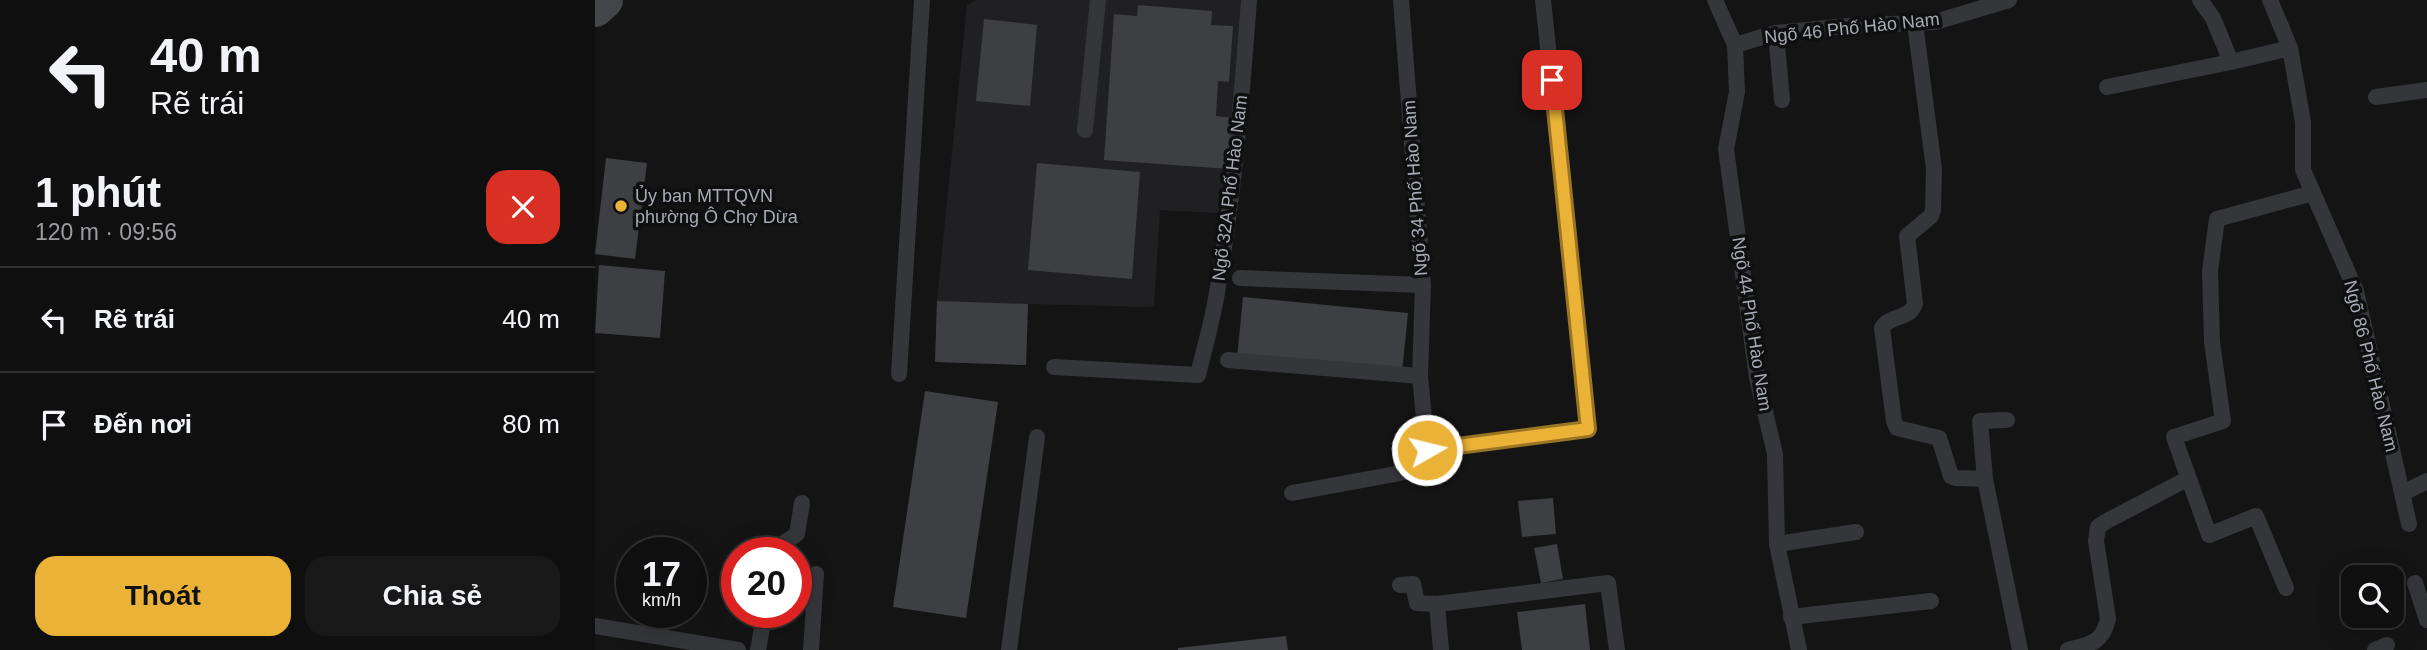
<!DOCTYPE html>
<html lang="vi">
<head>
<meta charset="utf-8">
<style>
  :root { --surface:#0f0f10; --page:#181819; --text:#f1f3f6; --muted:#9b9c9f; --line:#2f2f30; --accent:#eab337 }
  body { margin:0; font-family:Helvetica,sans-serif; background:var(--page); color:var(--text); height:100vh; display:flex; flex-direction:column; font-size:26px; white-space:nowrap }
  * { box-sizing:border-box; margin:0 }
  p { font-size:23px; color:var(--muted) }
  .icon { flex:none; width:38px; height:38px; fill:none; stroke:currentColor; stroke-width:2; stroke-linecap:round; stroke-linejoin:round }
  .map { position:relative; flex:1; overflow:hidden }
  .side { display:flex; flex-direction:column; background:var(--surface); width:595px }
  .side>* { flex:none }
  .top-card { background:#0f0f10; color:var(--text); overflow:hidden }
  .tools { position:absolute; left:1746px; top:565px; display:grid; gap:14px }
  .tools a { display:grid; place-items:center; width:63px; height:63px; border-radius:14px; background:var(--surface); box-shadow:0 7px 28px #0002,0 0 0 2px var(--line); font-size:35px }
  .speed { position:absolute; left:21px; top:537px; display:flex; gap:14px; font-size:35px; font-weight:700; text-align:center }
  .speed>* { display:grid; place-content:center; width:91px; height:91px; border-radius:50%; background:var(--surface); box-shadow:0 7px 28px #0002,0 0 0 2px var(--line); line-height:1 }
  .speed small { font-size:18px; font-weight:400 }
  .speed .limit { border:10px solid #d22; background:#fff; color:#111 }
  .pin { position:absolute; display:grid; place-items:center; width:60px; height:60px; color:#fff; margin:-30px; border-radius:14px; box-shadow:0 4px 10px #0006 }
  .me { position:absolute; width:77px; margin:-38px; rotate:82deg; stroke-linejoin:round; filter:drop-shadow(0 0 5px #0008) }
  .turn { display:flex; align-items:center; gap:24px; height:147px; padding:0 35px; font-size:32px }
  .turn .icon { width:91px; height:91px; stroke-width:2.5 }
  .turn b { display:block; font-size:49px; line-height:60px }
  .round { display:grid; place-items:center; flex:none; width:74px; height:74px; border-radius:21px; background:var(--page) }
  .summary { display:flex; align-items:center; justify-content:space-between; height:119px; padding:0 35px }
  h1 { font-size:42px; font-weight:700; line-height:52px }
  .cta { display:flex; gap:14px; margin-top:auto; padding:14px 35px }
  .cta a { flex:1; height:80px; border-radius:21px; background:var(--accent); color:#111; font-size:28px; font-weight:700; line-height:80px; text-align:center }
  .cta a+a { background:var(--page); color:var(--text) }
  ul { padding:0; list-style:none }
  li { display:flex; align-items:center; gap:21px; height:105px; padding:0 35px; border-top:2px solid var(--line) }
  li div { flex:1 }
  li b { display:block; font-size:26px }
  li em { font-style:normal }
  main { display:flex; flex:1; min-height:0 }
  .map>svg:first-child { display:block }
  .built { fill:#202022 }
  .building { fill:#3e3f42 }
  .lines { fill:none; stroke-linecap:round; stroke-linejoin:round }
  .service { stroke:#35363a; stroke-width:16 }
  .secondary { stroke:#43454a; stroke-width:38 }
  .route-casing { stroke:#987424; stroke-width:18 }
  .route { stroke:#eab337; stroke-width:12 }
  .poi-dot { fill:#eab337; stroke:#0f0f10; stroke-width:2.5 }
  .labels { text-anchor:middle; stroke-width:7; stroke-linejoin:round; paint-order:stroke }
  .street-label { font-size:18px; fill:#a6aab5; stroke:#0f0f10 }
  .poi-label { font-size:18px; fill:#a6aab5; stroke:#0f0f10; text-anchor:start }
</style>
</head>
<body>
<main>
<section class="side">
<div class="top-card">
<div class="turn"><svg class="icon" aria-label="left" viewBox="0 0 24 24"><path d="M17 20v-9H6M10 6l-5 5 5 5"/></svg><div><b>40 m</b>Rẽ trái</div></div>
</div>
<div class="summary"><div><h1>1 phút</h1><p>120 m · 09:56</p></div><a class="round" style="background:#d93025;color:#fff"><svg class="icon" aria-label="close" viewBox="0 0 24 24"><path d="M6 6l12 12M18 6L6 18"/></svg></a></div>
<ul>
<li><svg class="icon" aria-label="left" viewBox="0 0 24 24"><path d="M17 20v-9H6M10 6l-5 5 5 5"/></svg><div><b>Rẽ trái</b></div><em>40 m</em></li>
<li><svg class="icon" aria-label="arrive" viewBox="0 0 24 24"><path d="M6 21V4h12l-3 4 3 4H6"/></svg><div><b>Đến nơi</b></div><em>80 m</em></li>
</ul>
<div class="cta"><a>Thoát</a><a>Chia sẻ</a></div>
</section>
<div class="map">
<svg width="1832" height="650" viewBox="0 0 1832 650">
  <rect width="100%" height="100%" fill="#141415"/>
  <polygon class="built" points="381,0 648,0 634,169 623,213 565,210 559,307 433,304 431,365 340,362 342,300 372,5"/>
  <g class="building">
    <polygon points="543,5 617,11 616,25 638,26 634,82 623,81 621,116 638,118 634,169 509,160 519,14 542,16"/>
    <polygon points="389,19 442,25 435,106 381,101"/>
    <polygon points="11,158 52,163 40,259 0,254"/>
    <polygon points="442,163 545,172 537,279 433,270"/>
    <polygon points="4,265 70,271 65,338 0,333"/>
    <polygon points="648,297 813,313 807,373 642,358"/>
    <polygon points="342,301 433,304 431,365 340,362"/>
    <polygon points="330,391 403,402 371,618 298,607"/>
    <polygon points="958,498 961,534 927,537 923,501"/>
    <polygon points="962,544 968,579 946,583 939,548"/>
    <polygon points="990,604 995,650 927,650 922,612"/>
    <polygon points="691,636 693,650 583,650 583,648"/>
  </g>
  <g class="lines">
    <g class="service">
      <polyline points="1120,0 1140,45 1142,92 1131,149 1162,378 1180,454 1182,544 1204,650"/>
      <polyline points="1605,0 1618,18 1636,62 1695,48"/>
      <polyline points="1675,0 1695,48 1708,122 1708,170 1761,291 1814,524"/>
      <path d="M1320 23 1339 169 1338 210 1336 216 1312 236 1320 303C1316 320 1295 314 1287 328L1299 421 1302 428 1344 438 1356 476 1361 478 1390 479 1425 650"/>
      <polyline points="1181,33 1187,100"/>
      <polyline points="1140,45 1181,33 1252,26 1340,22 1414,0"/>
      <polyline points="1512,87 1636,62"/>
      <polyline points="1781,97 1832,90"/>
      <polyline points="490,130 503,0"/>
      <polyline points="645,278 828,285"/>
      <polyline points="633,360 825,376"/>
      <path d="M459 367 603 375C610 345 619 316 623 286 639 192 647 95 654 0"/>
      <polyline points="304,374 327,0"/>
      <polyline points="832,450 993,429 948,0"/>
      <polyline points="1390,479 1385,421 1412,420"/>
      <polyline points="697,493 822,470 832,450 825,376 828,285 806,0"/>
      <polyline points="1808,493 1832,481"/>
      <polyline points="1182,544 1261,532"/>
      <polyline points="182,553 183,547 202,534 207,503"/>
      <polyline points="1820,583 1832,620"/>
      <polyline points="805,585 818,584 822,603 842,604 846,650"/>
      <polyline points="1691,588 1661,516 1614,535 1579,437 1628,421 1617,342 1615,271 1622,219 1718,193"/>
      <polyline points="842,604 1013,583 1022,650"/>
      <polyline points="1196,617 1336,601"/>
      <polyline points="0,626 143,650"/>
      <polyline points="163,650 170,612"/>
      <polyline points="216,650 221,574"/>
      <polyline points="414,650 442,437"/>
      <path d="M1473 650C1495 644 1507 644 1513 619L1501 541 1503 527 1510 522 1592 479"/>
      <polyline points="1780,650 1792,645"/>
    </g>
    <polyline class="secondary" points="0,8 9,0"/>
  </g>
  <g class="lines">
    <defs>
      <polyline id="route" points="832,450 993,429 957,80"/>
    </defs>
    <use href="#route" class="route-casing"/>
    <use href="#route" class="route"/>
  </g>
  <circle class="poi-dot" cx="26" cy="206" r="7"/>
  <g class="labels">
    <g class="street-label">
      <text transform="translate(1257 28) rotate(-6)" y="6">Ngõ 46 Phố Hào Nam</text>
      <text transform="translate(635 188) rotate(-83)" y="6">Ngõ 32A Phố Hào Nam</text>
      <text transform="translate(820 188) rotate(-94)" y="6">Ngõ 34 Phố Hào Nam</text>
      <text transform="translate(1157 324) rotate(81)" y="6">Ngõ 44 Phố Hào Nam</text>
      <text transform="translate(1776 366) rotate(76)" y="6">Ngõ 86 Phố Hào Nam</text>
    </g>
    <g class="poi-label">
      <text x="40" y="202">Ủy ban MTTQVN<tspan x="40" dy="21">phường Ô Chợ Dừa</tspan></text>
    </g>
  </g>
</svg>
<div class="tools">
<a><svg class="icon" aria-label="search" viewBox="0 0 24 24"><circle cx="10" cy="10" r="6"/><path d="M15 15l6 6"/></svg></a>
</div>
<div class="speed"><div>17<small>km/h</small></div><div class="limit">20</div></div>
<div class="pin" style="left:957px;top:80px;background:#d93025"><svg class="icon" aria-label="arrive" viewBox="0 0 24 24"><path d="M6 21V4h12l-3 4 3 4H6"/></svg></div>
<svg class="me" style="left:832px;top:450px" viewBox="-20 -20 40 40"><circle r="17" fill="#eab337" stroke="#fff" stroke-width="3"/><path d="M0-11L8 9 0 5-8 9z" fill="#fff"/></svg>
</div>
</main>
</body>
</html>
